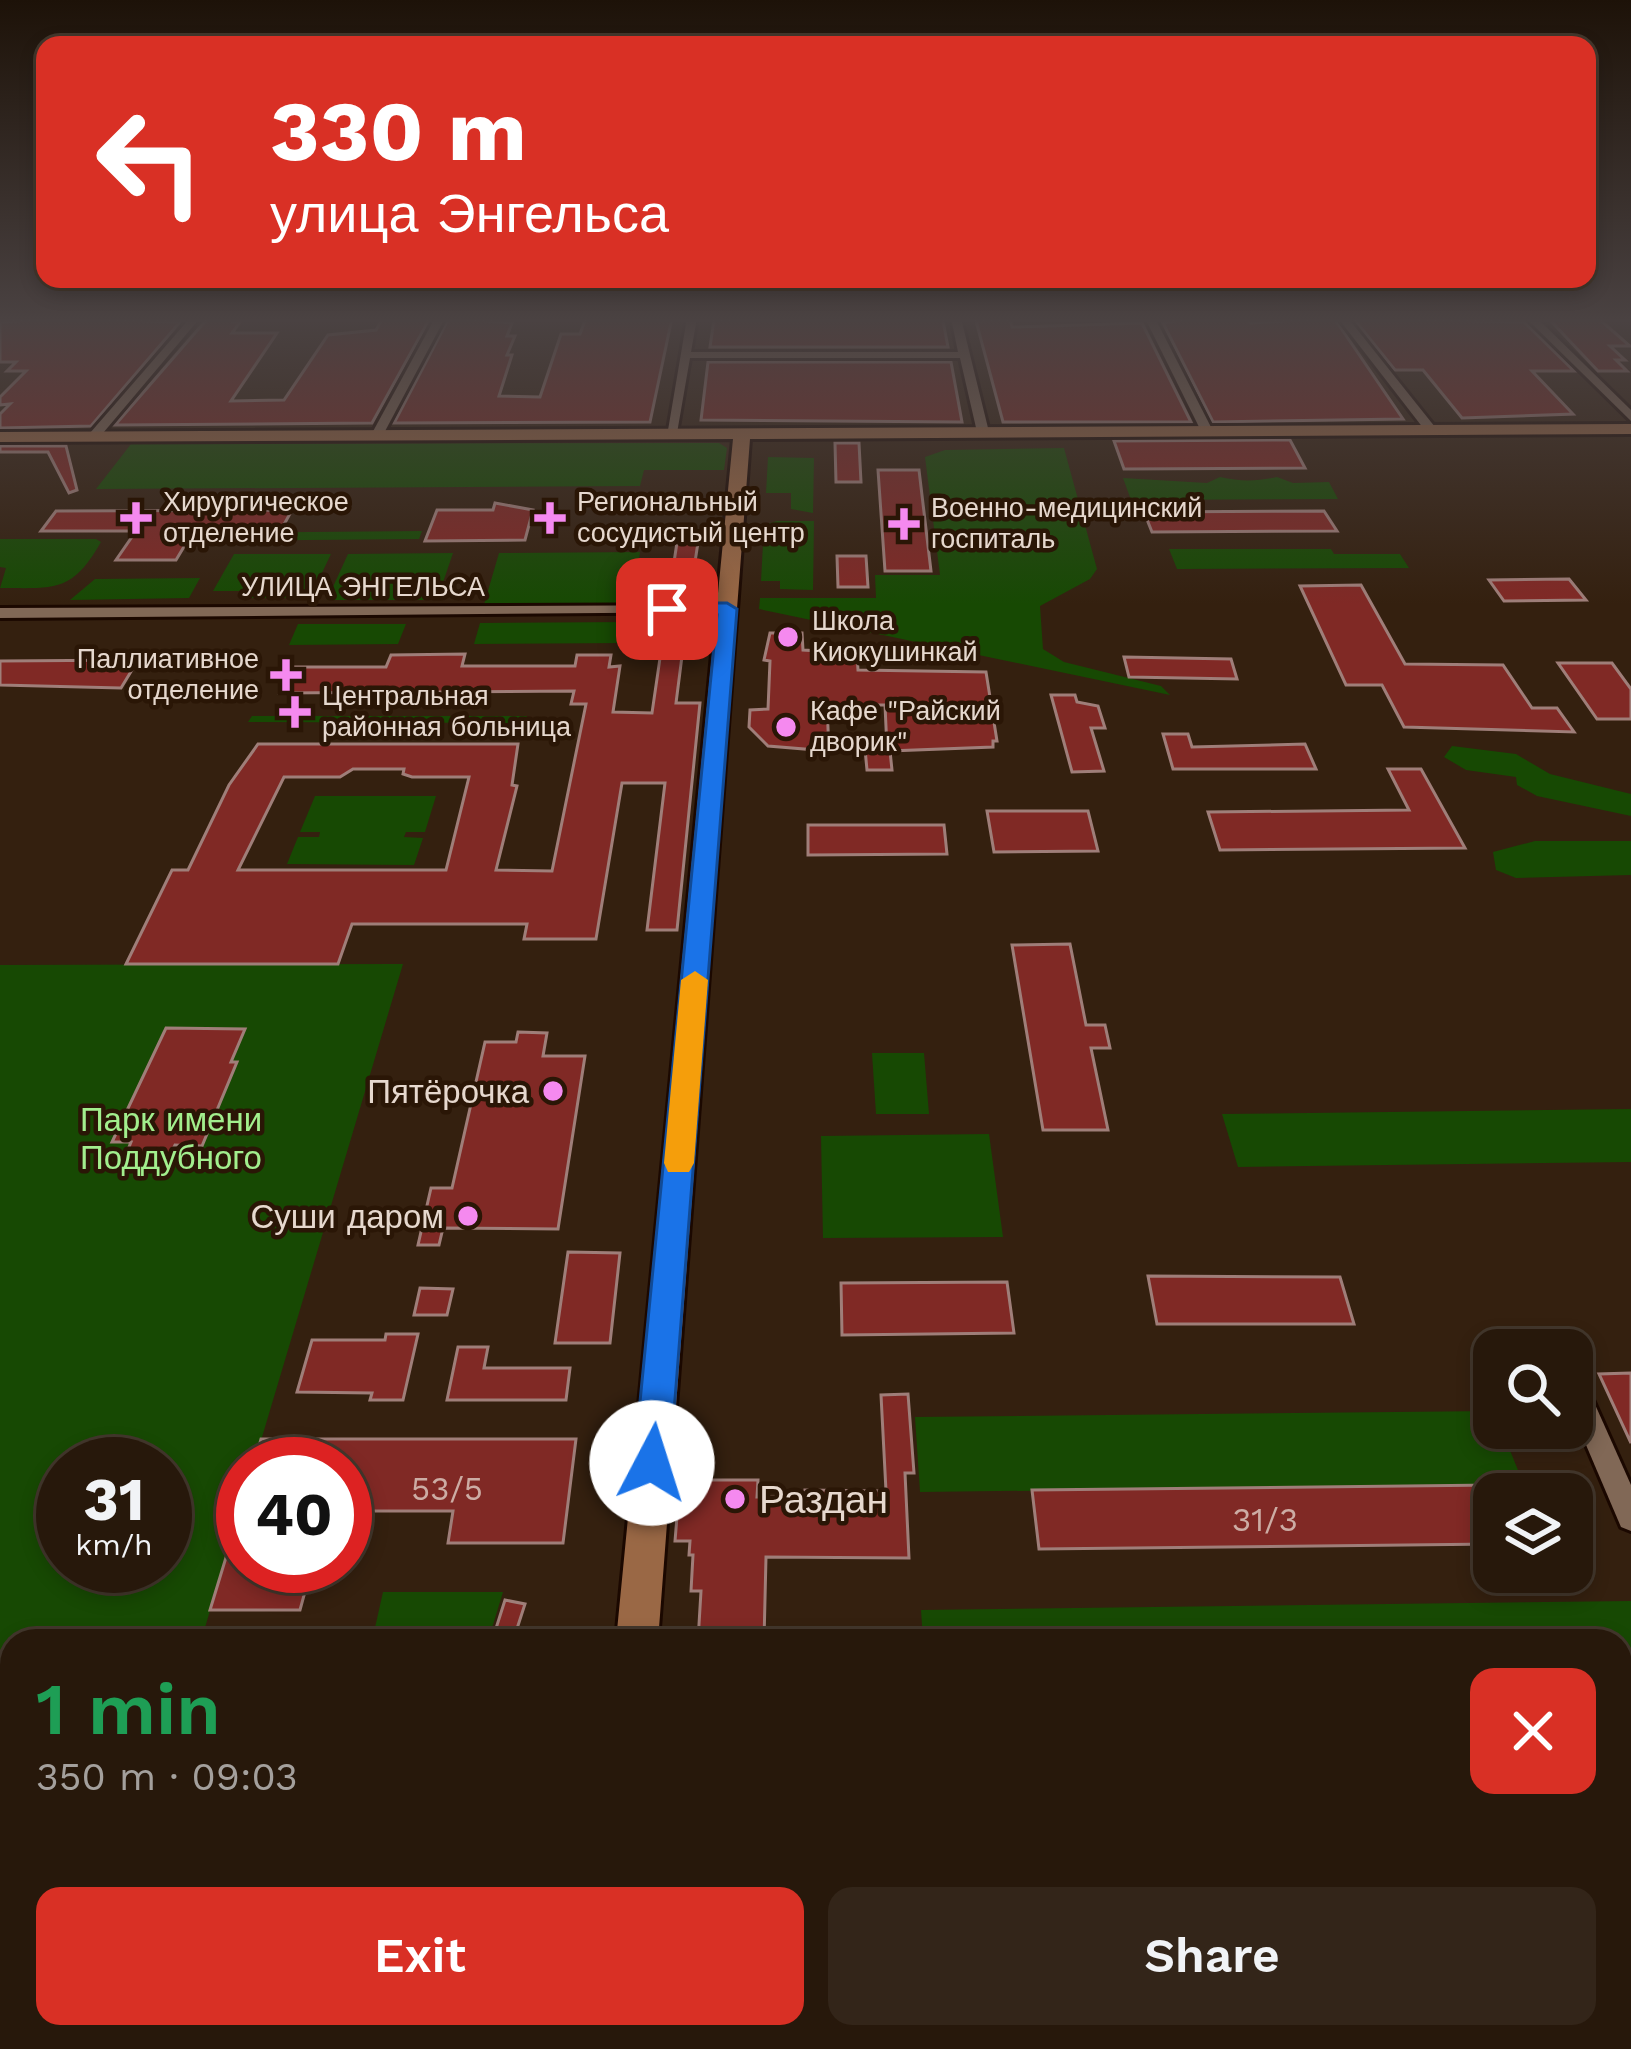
<!DOCTYPE html>
<html lang="en">
<head>
<meta charset="utf-8">
<style>
  :root { --surface:#27180b; --page:#332519; --text:#f1f3f6; --muted:#a4a09d; --line:#43372c; --accent:#d93025 }
  body { margin:0; font-family:"Work Sans",sans-serif; background:var(--page); color:var(--text); height:100vh; display:flex; flex-direction:column; font-size:45px; white-space:nowrap }
  * { box-sizing:border-box; margin:0 }
  p { font-size:39px; color:var(--muted) }
  .icon { flex:none; width:66px; height:66px; fill:none; stroke:currentColor; stroke-width:2; stroke-linecap:round; stroke-linejoin:round }
  .map { position:relative; flex:1; overflow:hidden }
  .panel { position:absolute; left:0px; top:1629px; width:1632px; height:420px; display:flex; flex-direction:column; background:var(--surface); border-radius:36px 36px 0 0; box-shadow:0 6px 18px #0003,0 0 0 3px var(--line) }
  .panel>* { flex:none }
  .top-card { position:absolute; left:36px; top:36px; width:1560px; height:252px; border-radius:24px; box-shadow:0 6px 18px #0003,0 0 0 3px var(--line); background:#d93025; color:#fff; overflow:hidden }
  .fabs { position:absolute; left:1473px; top:1329px; display:grid; gap:24px }
  .fabs a { display:grid; place-items:center; width:120px; height:120px; border-radius:24px; background:var(--surface); box-shadow:0 6px 18px #0003,0 0 0 3px var(--line); font-size:60px }
  .speed { position:absolute; left:36px; top:1437px; display:flex; gap:24px; font-size:60px; font-weight:700; text-align:center }
  .speed>* { display:grid; place-content:center; width:156px; height:156px; border-radius:50%; background:var(--surface); box-shadow:0 6px 18px #0003,0 0 0 3px var(--line); line-height:1 }
  .speed small { font-size:30px; font-weight:400 }
  .speed .limit { border:18px solid #d22; background:#fff; color:#111 }
  .pin { position:absolute; display:grid; place-items:center; width:102px; height:102px; color:#fff; margin:-51px; border-radius:24px; box-shadow:0 6px 18px #0006 }
  .me { position:absolute; width:132px; margin:-66px; rotate:5deg; stroke-linejoin:round; filter:drop-shadow(0 0 9px #0008) }
  .turn { display:flex; align-items:center; gap:42px; height:252px; padding:0 36px; font-size:54px }
  .turn .icon { width:156px; height:156px; stroke-width:2.5 }
  .turn b { display:block; font-size:84px; line-height:102px }
  .round { display:grid; place-items:center; flex:none; width:126px; height:126px; border-radius:24px; background:var(--page) }
  .overview { display:flex; align-items:center; justify-content:space-between; height:204px; padding:0 36px }
  h1 { font-size:72px; font-weight:600; line-height:90px; color:#1e9e55 }
  .cta { display:flex; gap:24px; margin-top:auto; padding:24px 36px }
  .cta a { flex:1; height:138px; border-radius:24px; background:var(--accent); color:#fff; font-size:48px; font-weight:600; line-height:138px; text-align:center }
  .cta a+a { background:var(--page); color:var(--text) }
  .map>svg:first-child { display:block }
  .green { fill:#174903; fill-rule:evenodd }
  .building { fill:#802925; stroke:#9f7e79; stroke-width:3; fill-rule:evenodd }
  .lines { fill:none; stroke-linecap:round; stroke-linejoin:round }
  .street-casing { stroke:#1b0800; stroke-width:6 }
  .secondary-casing { stroke:#1b0800; stroke-width:6 }
  .street { fill:#816856; fill-rule:evenodd }
  .secondary { fill:#9a6845; fill-rule:evenodd }
  .route { fill:#1a73e8; stroke:#114b97; stroke-width:3 }
  .slow { fill:#f59e0b }
  .poi-dot { fill:#f589ef; stroke:#2a1606; stroke-width:4.5 }
  .labels { text-anchor:middle; stroke-width:9; stroke-linejoin:round; paint-order:stroke }
  .far-poi-label { font-size:27px; fill:#e6d8ce; stroke:#2a1606; text-anchor:start }
  .far-street-label { font-size:27px; fill:#e6d8ce; stroke:#2a1606 }
  .poi-label { font-size:33px; fill:#e6d8ce; stroke:#2a1606; text-anchor:end }
  .park-label { font-size:33px; fill:#a2ef8d; stroke:#2a1606 }
  .near-number-label { font-size:33px; fill:#ccaca4 }
  .near-poi-label { font-size:39px; fill:#e6d8ce; stroke:#2a1606; text-anchor:start }
</style>
</head>
<body>
<div class="map">
<svg width="1631" height="2049" viewBox="0 0 1631 2049">
  <rect width="100%" height="100%" fill="#34200f"/>
  <g class="green">
    <polygon points="719,443 727,448 724,470 644,470 640,486 96,489 131,444"/>
    <polygon points="1064,448 1097,569 1090,579 1040,606 1043,649 1064,662 1161,686 1170,695 759,609 760,598 876,598 875,575 940,575 925,457 945,450"/>
    <polygon points="768,457 814,458 813,513 791,509 791,493 766,493"/>
    <path d="M1220 477C1243 482 1256 481 1277 477L1293 483 1329 482 1338 499 1131 500 1123 478 1207 483Z"/>
    <polygon points="777,521 814,521 813,590 780,589 780,581 761,581 764,525"/>
    <polygon points="422,531 419,539 187,541 192,533"/>
    <path d="M0 539H96L101 542C72 593 55 588 0 588L6 568 0 567Z"/>
    <polygon points="1169,549 1331,549 1334,554 1400,554 1409,568 1177,569"/>
    <polygon points="640,552 632,607 483,608 499,553"/>
    <polygon points="453,553 437,600 327,600 348,554"/>
    <polygon points="234,554 331,554 310,598 249,598 252,591 213,591"/>
    <polygon points="200,578 189,598 70,600 95,579"/>
    <polygon points="629,622 626,643 474,644 480,623"/>
    <polygon points="298,624 406,624 398,644 289,645"/>
    <polygon points="252,716 527,716 526,723 248,722"/>
    <polygon points="1452,746 1516,754 1550,774 1631,794 1631,816 1537,796 1517,785 1516,777 1466,770 1444,757"/>
    <polygon points="315,796 436,796 425,832 406,832 404,837 423,838 414,865 287,864 298,837 319,837 320,832 300,832"/>
    <polygon points="1535,841 1631,841 1631,875 1516,878 1496,870 1493,852"/>
    <path d="M403 964 254 1464H243V1500L201 1641H12V1954L0 1989V965ZM63 1464H165V1566H63Z"/>
    <polygon points="924,1053 929,1114 876,1114 872,1053"/>
    <polygon points="1631,1109 1631,1162 1238,1167 1222,1114"/>
    <polygon points="989,1134 1003,1237 823,1238 821,1136"/>
    <polygon points="1494,1411 1494,1428 1501,1428 1524,1485 920,1492 915,1417"/>
    <polygon points="383,1592 503,1592 488,1641 372,1641"/>
    <polygon points="1631,1601 1631,1691 1620,1691 1620,1641 923,1641 921,1610"/>
    <polygon points="827,2037 1445,2037 1448,2049 828,2049"/>
  </g>
  <g class="building">
    <polygon points="59,318 180,322 91,426 0,428 0,414 10,404 0,405 0,397 26,371 7,371 16,362 0,362 0,322"/>
    <polygon points="208,318 238,318 234,322 240,322 232,333 277,333 231,401 284,400 328,335 376,330 383,318 430,318 372,423 115,425"/>
    <polygon points="449,318 512,323 507,336 515,336 507,355 512,355 499,396 540,397 561,334 580,334 586,318 672,318 650,422 394,423"/>
    <polygon points="779,318 930,318 943,321 948,347 710,347 714,320"/>
    <polygon points="1192,318 1247,318 1251,323 1334,318 1403,419 1213,422 1163,323"/>
    <polygon points="1353,318 1524,322 1574,371 1532,371 1573,414 1462,418 1423,370 1395,370"/>
    <polygon points="1548,318 1598,318 1630,346 1610,346 1625,360 1616,360 1627,371 1598,371"/>
    <polygon points="1010,320 1012,327 1142,323 1191,422 1003,422 976,321"/>
    <polygon points="708,362 951,362 962,422 701,420"/>
    <polygon points="1290,440 1305,468 1124,469 1114,441"/>
    <polygon points="835,443 859,443 861,482 836,482"/>
    <polygon points="0,446 66,446 77,490 69,493 48,452 0,452"/>
    <polygon points="878,470 919,470 931,571 885,571"/>
    <polygon points="495,503 533,510 525,540 425,541 437,510 493,510"/>
    <polygon points="292,510 281,530 194,530 176,560 116,560 136,531 41,531 56,511"/>
    <polygon points="1324,511 1337,531 1152,532 1144,512"/>
    <polygon points="678,536 699,536 689,601 668,601"/>
    <polygon points="837,556 866,556 868,587 838,587"/>
    <polygon points="1569,579 1586,600 1504,601 1489,580"/>
    <polygon points="1361,585 1405,664 1503,665 1532,708 1557,708 1574,732 1404,727 1382,685 1346,685 1300,586"/>
    <path d="M666 617H687L676 703H700L677 930H647L665 783H622L596 939H524L527 924H352L338 964H126L172 870H188L229 785 258 744H518L512 785 517 786 496 870 552 871 586 704H571L574 691 280 693 292 667H386L391 655 465 654 462 666H575L577 655H611L609 667 620 666 613 712 652 713ZM353 769H404L403 774 412 777H469L446 870H238L284 777H340Z"/>
    <polygon points="770,633 802,633 803,650 857,653 858,670 986,672 997,741 993,741 993,747 890,751 892,770 867,770 865,749 887,749 885,705 827,705 829,751 768,746 749,727 750,710 768,709 770,661 764,660"/>
    <polygon points="1124,657 1231,659 1237,679 1129,677"/>
    <polygon points="138,660 121,688 0,685 0,661"/>
    <polygon points="1558,663 1612,663 1631,689 1631,719 1597,719"/>
    <polygon points="1051,695 1075,695 1077,702 1098,706 1105,728 1091,728 1104,771 1072,772"/>
    <polygon points="1163,734 1188,734 1192,747 1305,744 1316,769 1173,769"/>
    <polygon points="1388,769 1421,769 1465,848 1220,850 1208,812 1409,810"/>
    <polygon points="987,811 1088,811 1098,851 994,852"/>
    <polygon points="808,825 944,825 947,854 808,855"/>
    <polygon points="1070,944 1086,1025 1105,1025 1110,1048 1091,1048 1108,1130 1043,1130 1012,945"/>
    <polygon points="166,1028 245,1029 231,1062 237,1062 202,1146 175,1145 169,1158 125,1157 131,1142 112,1142"/>
    <polygon points="518,1032 547,1033 543,1056 585,1056 558,1229 443,1228 439,1245 418,1245 431,1188 452,1188 485,1042 516,1042"/>
    <polygon points="568,1252 620,1253 610,1343 555,1343"/>
    <polygon points="1148,1276 1340,1277 1354,1324 1157,1324"/>
    <polygon points="1007,1282 1014,1333 842,1335 841,1283"/>
    <polygon points="420,1288 453,1289 447,1315 414,1315"/>
    <polygon points="386,1334 418,1334 403,1400 370,1400 372,1393 297,1392 312,1340 385,1340"/>
    <polygon points="458,1347 488,1347 484,1368 570,1368 566,1400 447,1400"/>
    <polygon points="1631,1373 1631,1443 1599,1374"/>
    <polygon points="908,1394 914,1473 905,1473 909,1558 766,1557 764,1641 698,1641 701,1591 691,1591 693,1555 689,1555 690,1541 675,1541 680,1480 758,1480 757,1497 805,1497 805,1490 886,1491 881,1395"/>
    <polygon points="261,1439 576,1439 563,1543 448,1543 453,1511 345,1511 345,1464 254,1464"/>
    <polygon points="1494,1485 1494,1544 1039,1549 1032,1490"/>
    <polygon points="238,1518 243,1519 243,1566 312,1566 300,1610 210,1610"/>
    <polygon points="505,1600 525,1604 513,1641 492,1641"/>
  </g>
  <g class="lines">
    <defs>
      <g id="street">
        <polygon points="190,318 200,318 98,439 90,439 90,433"/>
        <polygon points="435,318 445,318 383,435 373,438 371,435"/>
        <polygon points="687,318 697,318 691,352 958,352 951,318 961,318 989,432 983,436 977,432 960,358 690,358 677,433 667,436"/>
        <polygon points="1145,318 1155,318 1213,431 1211,434 1201,431"/>
        <polygon points="1338,318 1348,318 1435,427 1435,433 1427,433"/>
        <polygon points="1526,318 1537,318 1631,410 1631,421"/>
        <polygon points="727,605 732,606 732,612 0,618 0,608"/>
        <polygon points="1584,1397 1593,1400 1631,1485 1631,1531 1621,1527 1572,1412 1575,1400"/>
      </g>
      <g id="secondary">
        <polygon points="1631,424 1631,434 750,439 658,1641 616,1641 733,439 0,442 0,432"/>
        <polygon points="576,2037 628,2037 627,2049 575,2049"/>
      </g>
    </defs>
    <use href="#street" class="street-casing"/>
    <use href="#secondary" class="secondary-casing"/>
    <use href="#street" class="street"/>
    <use href="#secondary" class="secondary"/>
  </g>
  <linearGradient id="sky" x2="0" y2="1"><stop stop-color="#1d1208"/><stop offset="0.53" stop-color="#4a4242"/><stop offset="1" stop-color="#4a4242" stop-opacity="0"/></linearGradient>
  <rect width="1631" height="604" fill="url(#sky)"/>
  <polygon class="route" points="667,603 727,603 737,609 670,1463 665,1475 652,1480 640,1475 634,1463 717,615 660,613 657,609"/>
  <polygon class="slow" points="695,971 708,980 694,1163 689,1172 668,1172 664,1163 681,980"/>
  <g class="poi-dot">
    <path d="M130 500h12v12h12v12h-12v12h-12v-12h-12v-12h12z"/>
    <path d="M544 500h12v12h12v12h-12v12h-12v-12h-12v-12h12z"/>
    <path d="M898 506h12v12h12v12h-12v12h-12v-12h-12v-12h12z"/>
    <circle cx="788" cy="637" r="12"/>
    <path d="M280 657h12v12h12v12h-12v12h-12v-12h-12v-12h12z"/>
    <path d="M289 694h12v12h12v12h-12v12h-12v-12h-12v-12h12z"/>
    <circle cx="786" cy="727" r="12"/>
    <circle cx="553" cy="1091" r="12"/>
    <circle cx="468" cy="1216" r="12"/>
    <circle cx="735" cy="1499" r="12"/>
  </g>
  <g class="labels">
    <g class="far-poi-label">
      <text x="163" y="511">Хирургическое<tspan x="163" dy="31">отделение</tspan></text>
      <text x="577" y="511">Региональный<tspan x="577" dy="31">сосудистый центр</tspan></text>
      <text x="931" y="517">Военно-медицинский<tspan x="931" dy="31">госпиталь</tspan></text>
      <text x="812" y="630">Школа<tspan x="812" dy="31">Киокушинкай</tspan></text>
      <text x="259" y="668" text-anchor="end">Паллиативное<tspan x="259" dy="31">отделение</tspan></text>
      <text x="322" y="705">Центральная<tspan x="322" dy="31">районная больница</tspan></text>
      <text x="810" y="720">Кафе "Райский<tspan x="810" dy="31">дворик"</tspan></text>
    </g>
    <g class="far-street-label">
      <text x="363" y="596">УЛИЦА ЭНГЕЛЬСА</text>
    </g>
    <g class="poi-label">
      <text x="529" y="1103">Пятёрочка</text>
      <text x="444" y="1228">Суши даром</text>
    </g>
    <g class="park-label">
      <text x="171" y="1131">Парк имени<tspan x="171" dy="38">Поддубного</tspan></text>
    </g>
    <g class="near-number-label">
      <text x="447" y="1500">53/5</text>
      <text x="1265" y="1531">31/3</text>
    </g>
    <g class="near-poi-label">
      <text x="759" y="1513">Раздан</text>
    </g>
  </g>
</svg>
<div class="fabs">
<a><svg class="icon" aria-label="search" viewBox="0 0 24 24"><circle cx="10" cy="10" r="6"/><path d="M15 15l6 6"/></svg></a>
<a><svg class="icon" aria-label="layers" viewBox="0 0 24 24"><path d="M12 4l9 5-9 5-9-5zM3 14l9 5 9-5"/></svg></a>
</div>
<div class="speed"><div>31<small>km/h</small></div><div class="limit">40</div></div>
<div class="pin" style="left:667px;top:609px;background:#d93025"><svg class="icon" aria-label="arrive" viewBox="0 0 24 24"><path d="M6 21V4h12l-3 4 3 4H6"/></svg></div>
<svg class="me" style="left:652px;top:1463px" viewBox="-20 -20 40 40"><circle r="19" fill="#fff"/><path d="M0-13L10 11 0 6-10 11z" fill="#1a73e8"/></svg>
<div class="top-card">
<div class="turn"><svg class="icon" aria-label="left" viewBox="0 0 24 24"><path d="M17 20v-9H6M10 6l-5 5 5 5"/></svg><div><b>330 m</b>улица Энгельса</div></div>
</div>
<section class="panel">
<div class="overview"><div><h1>1 min</h1><p>350 m · 09:03</p></div><a class="round" style="background:#d93025;color:#fff"><svg class="icon" aria-label="close" viewBox="0 0 24 24"><path d="M6 6l12 12M18 6L6 18"/></svg></a></div>
<div class="cta"><a>Exit</a><a>Share</a></div>
</section>
</div>
</body>
</html>
